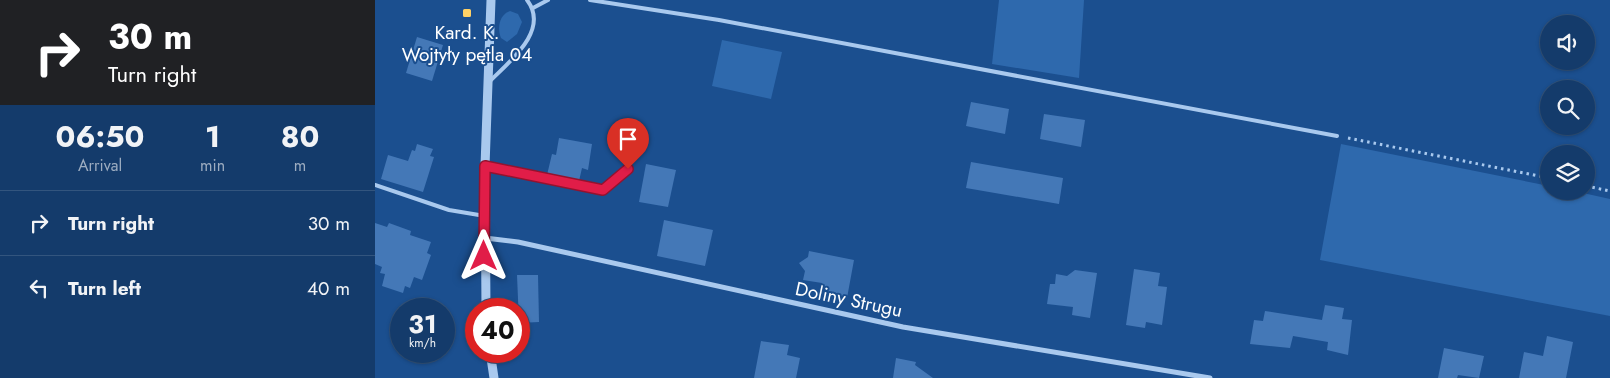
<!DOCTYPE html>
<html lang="en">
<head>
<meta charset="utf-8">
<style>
  :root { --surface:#143b6b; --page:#214673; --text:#f1f3f6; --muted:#9dadc1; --line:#33557e }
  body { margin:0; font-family:Jost,sans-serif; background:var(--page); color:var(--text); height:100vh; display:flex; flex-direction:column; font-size:19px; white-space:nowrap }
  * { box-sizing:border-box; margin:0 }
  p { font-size:16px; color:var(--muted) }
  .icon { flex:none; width:28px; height:28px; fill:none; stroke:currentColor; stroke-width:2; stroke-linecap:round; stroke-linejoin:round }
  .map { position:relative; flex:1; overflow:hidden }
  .side { display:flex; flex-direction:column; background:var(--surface); width:375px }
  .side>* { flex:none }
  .top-card { background:#202124; color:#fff; overflow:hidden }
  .controls { position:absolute; left:1165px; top:15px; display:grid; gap:10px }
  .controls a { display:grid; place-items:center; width:55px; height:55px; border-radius:50%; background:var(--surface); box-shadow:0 1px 4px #0004,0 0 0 1px var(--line); font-size:25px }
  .speed { position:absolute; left:15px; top:298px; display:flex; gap:10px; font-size:25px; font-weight:700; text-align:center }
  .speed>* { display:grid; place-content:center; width:65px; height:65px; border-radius:50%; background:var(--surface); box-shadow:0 1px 4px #0004,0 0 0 1px var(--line); line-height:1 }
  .speed small { font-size:12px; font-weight:400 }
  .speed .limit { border:8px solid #d22; background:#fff; color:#111 }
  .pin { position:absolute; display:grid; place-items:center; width:42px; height:42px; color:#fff; margin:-51px -21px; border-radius:50% 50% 50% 0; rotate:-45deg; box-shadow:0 0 5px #0007 }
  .pin .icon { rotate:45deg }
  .me { position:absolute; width:55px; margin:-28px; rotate:0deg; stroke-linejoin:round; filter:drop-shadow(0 0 4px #0008) }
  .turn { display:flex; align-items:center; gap:18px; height:105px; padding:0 25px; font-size:22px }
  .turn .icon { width:65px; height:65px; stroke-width:2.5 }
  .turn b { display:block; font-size:35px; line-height:42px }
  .eta { display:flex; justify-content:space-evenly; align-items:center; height:85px; text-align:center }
  .eta b { font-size:30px; font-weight:700; line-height:35px }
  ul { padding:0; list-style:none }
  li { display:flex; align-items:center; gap:15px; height:65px; padding:0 25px; border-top:1px solid var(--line) }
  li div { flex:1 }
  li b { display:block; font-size:19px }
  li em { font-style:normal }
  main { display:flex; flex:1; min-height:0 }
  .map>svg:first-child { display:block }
  .green { fill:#2e69ad }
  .building { fill:#4478b7 }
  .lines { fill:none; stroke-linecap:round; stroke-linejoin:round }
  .path { stroke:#a9c9ee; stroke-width:3; stroke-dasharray:2.5 4; stroke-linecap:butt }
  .service { stroke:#a9c9ee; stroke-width:4 }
  .minor { stroke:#a9c9ee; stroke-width:5 }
  .tertiary { stroke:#a9c9ee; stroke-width:9 }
  .route-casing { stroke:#92132f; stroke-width:12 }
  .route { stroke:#e11d48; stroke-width:9 }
  .poi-dot { fill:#ffd166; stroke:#1b4f8f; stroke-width:2 }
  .labels { text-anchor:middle; stroke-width:4; stroke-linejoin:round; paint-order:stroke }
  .poi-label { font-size:19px; fill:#fff; stroke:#1b4f8f }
  .street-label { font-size:19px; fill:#fff; stroke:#1b4f8f }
</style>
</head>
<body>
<main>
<section class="side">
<div class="top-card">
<div class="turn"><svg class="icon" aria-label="right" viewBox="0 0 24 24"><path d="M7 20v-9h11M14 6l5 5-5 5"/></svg><div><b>30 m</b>Turn right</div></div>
</div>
<div class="eta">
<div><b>06:50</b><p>Arrival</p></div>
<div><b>1</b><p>min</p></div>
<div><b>80</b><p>m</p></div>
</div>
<ul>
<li><svg class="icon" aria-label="right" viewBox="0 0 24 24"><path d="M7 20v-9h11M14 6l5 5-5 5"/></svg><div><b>Turn right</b></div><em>30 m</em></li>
<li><svg class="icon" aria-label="left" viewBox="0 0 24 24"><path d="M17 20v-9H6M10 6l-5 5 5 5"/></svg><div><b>Turn left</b></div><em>40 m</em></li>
</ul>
</section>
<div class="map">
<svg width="1235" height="378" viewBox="0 0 1235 378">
  <rect width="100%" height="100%" fill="#1b4f8f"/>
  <g class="green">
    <polygon points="624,0 709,0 704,78 617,64"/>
    <path d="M135 11 143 14 147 22 142 34 132 42 126 38C122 28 124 15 135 11Z"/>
    <polygon points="347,40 407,52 396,99 337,86"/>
    <polygon points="966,144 1174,186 1174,191 1199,191 1235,199 1235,316 945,260"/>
  </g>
  <g class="building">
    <polygon points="42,37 68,45 57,81 31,73"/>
    <polygon points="596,102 634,109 630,134 591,126"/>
    <polygon points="669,114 710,120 706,147 665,139"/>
    <polygon points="184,138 217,144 213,170 207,168 204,181 172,175 177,154 181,155"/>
    <polygon points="42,144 58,149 55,156 59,157 48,192 6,179 13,155 33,161 37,150 40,151"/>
    <polygon points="596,162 688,178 684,204 591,188"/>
    <polygon points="271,164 301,170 293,207 264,202"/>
    <polygon points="289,220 338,230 330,266 282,256"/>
    <polygon points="0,223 12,227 14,223 36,231 35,235 56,242 52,253 56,255 47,280 39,277 35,288 30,286 28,293 7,286 10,274 5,273 7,267 0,264"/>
    <polygon points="434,251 479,260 472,298 445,293 447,283 428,280 430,271 424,263 433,257"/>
    <polygon points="759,269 785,273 783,286 792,287 787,325 771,322 770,328 751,325"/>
    <polygon points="700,270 722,273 715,318 697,315 698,307 672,304 675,284 680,284 681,274 692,276"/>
    <polygon points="142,275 163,275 164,322 144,323"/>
    <polygon points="950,305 969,308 967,319 977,320 973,355 952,350 953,342 918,336 915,348 875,344 879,320 888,321 890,311 947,320"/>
    <polygon points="1172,336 1198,342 1191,378 1144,378 1149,352 1168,356"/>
    <polygon points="386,341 414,345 412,355 425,358 421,378 379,378"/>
    <polygon points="1069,348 1109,356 1104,378 1083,375 1082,378 1063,378"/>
    <polygon points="521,358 541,362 540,365 558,378 518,378"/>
  </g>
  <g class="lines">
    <g class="path">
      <polyline points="973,138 1174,178"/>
      <polyline points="1211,186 1235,191"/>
    </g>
    <g class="service">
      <polyline points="215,0 344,20 962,136"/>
      <polyline points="158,8 173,0"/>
      <path d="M115 81C135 61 175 30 152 0"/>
      <polyline points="110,166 228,190 253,169"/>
      <polyline points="0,185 74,210 110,216"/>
    </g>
    <polyline class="minor" points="110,238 143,242 528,327 835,378"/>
    <g class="tertiary">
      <polyline points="111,309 110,166 116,0"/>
      <polyline points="115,351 119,378"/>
    </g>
  </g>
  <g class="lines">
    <defs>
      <polyline id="route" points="109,256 110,166 228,190 253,169"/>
    </defs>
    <use href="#route" class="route-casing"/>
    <use href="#route" class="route"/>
  </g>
  <rect class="poi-dot" x="87" y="8" width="10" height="10" rx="2.5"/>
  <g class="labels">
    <g class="poi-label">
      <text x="92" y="39">Kard. K.<tspan x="92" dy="22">Wojtyły pętla 04</tspan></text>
    </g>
    <g class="street-label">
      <text transform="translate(474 299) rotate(12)" y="7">Doliny Strugu</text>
    </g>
  </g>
</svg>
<div class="controls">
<a><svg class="icon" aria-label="sound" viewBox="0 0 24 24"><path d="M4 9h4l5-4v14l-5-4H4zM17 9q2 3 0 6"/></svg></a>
<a><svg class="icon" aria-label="search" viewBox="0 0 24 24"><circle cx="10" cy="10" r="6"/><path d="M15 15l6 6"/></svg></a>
<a><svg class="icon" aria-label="layers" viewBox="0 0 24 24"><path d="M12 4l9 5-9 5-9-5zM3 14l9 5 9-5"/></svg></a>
</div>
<div class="speed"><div>31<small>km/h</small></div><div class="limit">40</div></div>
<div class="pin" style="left:253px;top:169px;background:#d93025"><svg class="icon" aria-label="arrive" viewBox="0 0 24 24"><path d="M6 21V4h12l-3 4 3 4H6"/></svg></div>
<svg class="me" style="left:109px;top:256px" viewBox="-20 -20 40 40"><path d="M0-17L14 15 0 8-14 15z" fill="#e11d48" stroke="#fff" stroke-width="4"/></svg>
</div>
</main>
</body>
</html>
